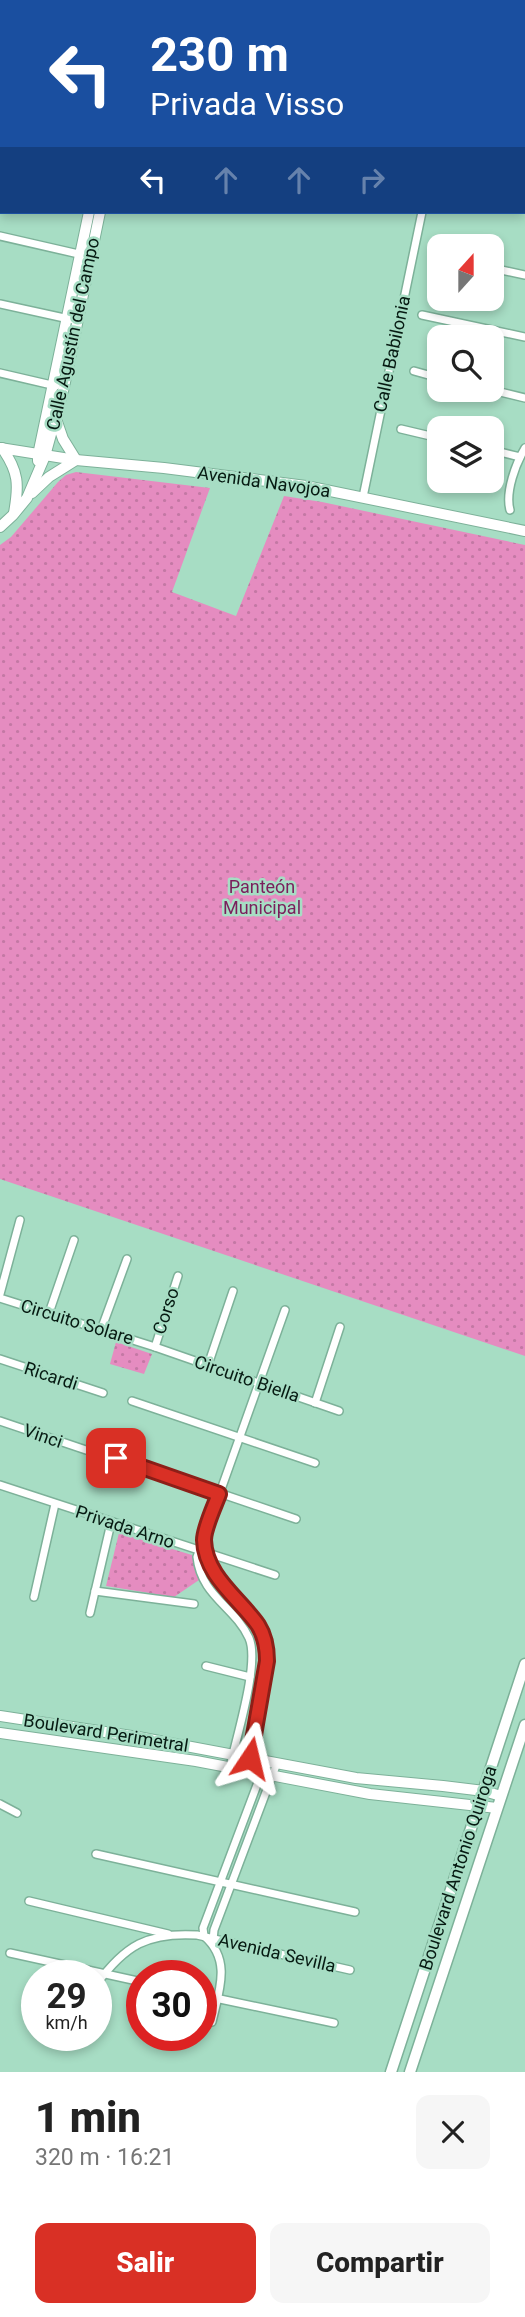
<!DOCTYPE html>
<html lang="es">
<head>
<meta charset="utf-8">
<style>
  :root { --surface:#fff; --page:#f6f6f6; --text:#222; --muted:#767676; --accent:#d93025 }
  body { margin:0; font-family:Roboto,sans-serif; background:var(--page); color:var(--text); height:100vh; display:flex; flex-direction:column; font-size:26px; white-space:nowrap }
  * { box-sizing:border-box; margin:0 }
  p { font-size:23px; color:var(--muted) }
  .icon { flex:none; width:38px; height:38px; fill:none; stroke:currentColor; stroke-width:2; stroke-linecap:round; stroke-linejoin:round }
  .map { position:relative; height:2072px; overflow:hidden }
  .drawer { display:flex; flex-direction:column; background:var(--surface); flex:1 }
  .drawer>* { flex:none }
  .guide { position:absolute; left:0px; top:0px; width:525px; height:214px; box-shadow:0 4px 10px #0003; background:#1a4fa0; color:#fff; overflow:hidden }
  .needle { width:46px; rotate:21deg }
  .controls { position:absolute; left:427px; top:234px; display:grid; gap:14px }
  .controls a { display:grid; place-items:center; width:77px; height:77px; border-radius:14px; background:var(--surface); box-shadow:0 4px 10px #0003; font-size:35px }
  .speed { position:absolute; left:21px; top:1960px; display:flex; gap:14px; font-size:35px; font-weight:700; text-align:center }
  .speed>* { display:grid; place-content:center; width:91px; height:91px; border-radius:50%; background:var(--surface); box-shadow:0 4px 10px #0003; line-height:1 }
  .speed small { font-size:18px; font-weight:400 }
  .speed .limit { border:10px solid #d22; background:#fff; color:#111 }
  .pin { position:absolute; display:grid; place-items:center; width:60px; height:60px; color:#fff; margin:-30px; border-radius:14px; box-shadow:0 4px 10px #0006 }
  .me { position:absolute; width:77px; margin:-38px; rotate:10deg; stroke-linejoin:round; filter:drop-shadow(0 0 5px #0008) }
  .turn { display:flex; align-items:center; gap:24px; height:147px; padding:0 35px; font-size:32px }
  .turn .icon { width:91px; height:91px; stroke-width:2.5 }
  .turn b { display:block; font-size:49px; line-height:60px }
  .lanes { display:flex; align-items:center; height:66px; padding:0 35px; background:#0003; justify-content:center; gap:35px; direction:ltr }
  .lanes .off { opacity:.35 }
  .round { display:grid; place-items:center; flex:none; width:74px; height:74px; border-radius:14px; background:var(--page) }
  .summary { display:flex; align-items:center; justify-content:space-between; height:119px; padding:0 35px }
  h1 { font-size:42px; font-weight:800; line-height:52px }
  .button { display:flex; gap:14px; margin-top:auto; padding:14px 35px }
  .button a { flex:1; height:80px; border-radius:14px; background:var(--accent); color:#fff; font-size:28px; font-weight:800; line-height:80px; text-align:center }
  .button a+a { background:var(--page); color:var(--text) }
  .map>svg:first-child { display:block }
  .park { fill:url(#park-dots) }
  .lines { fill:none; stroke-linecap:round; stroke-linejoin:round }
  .street-casing { stroke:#7db199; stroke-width:10 }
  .secondary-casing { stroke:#7db199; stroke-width:12 }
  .primary-casing { stroke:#7db199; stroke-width:13 }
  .street { stroke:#fff; stroke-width:7 }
  .secondary { stroke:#fff; stroke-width:10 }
  .primary { stroke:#fff; stroke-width:10 }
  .route-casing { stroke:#8d1f18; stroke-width:18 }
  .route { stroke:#d93025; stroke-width:12 }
  .labels { text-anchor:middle; stroke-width:5; stroke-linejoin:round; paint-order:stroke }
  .street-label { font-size:18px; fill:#061a12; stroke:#a7ddc4 }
  .park-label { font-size:18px; fill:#7a1e5b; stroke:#a7ddc4 }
</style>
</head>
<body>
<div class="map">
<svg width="525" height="2072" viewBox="0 0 525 2072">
  <defs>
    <pattern id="park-dots" width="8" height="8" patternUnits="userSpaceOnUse" patternTransform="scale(1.75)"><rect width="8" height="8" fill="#e58cc0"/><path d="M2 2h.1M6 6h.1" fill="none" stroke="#c378a4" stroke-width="1.8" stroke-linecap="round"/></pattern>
  </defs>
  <rect width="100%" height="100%" fill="#a7ddc4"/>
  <g class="park">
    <polygon points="76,472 210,488 172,592 236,616 284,496 322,502 525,545 525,1356 0,1179 0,545 11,537 58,482 66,475"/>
    <polygon points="116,1342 152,1354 144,1374 110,1364"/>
    <polygon points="119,1533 192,1555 199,1580 174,1597 106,1586"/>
  </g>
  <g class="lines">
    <defs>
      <g id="street">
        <polyline points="103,0 112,2"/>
        <polyline points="396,0 404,2"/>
        <polyline points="318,2 318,0"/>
        <polyline points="467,2 467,0"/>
        <polyline points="523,27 525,28"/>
        <polyline points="0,39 2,39"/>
        <polyline points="523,87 525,87"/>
        <polyline points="0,99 2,99"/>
        <polyline points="523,147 525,148"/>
        <polyline points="0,168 2,169"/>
        <polyline points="523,207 525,208"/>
        <polyline points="0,236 83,255"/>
        <polyline points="437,257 439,258"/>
        <polyline points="492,268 525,275"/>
        <polyline points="0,304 78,321"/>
        <polyline points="422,315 525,337"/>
        <polyline points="414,371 439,378"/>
        <polyline points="0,373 56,386"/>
        <polyline points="492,390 525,398"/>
        <polyline points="401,429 439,438"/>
        <polyline points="492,450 520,457"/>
        <polyline points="363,497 422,212"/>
        <path d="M510 510C505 492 516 463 525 448"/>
        <polyline points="0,1294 20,1220"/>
        <polyline points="0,1298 155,1347 339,1411"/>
        <polyline points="49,1313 74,1240"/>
        <polyline points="101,1330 127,1259"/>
        <polyline points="155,1347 178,1276"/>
        <polyline points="0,1359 103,1393"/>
        <polyline points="208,1365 233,1291"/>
        <polyline points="132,1401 315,1463"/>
        <polyline points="315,1403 340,1327"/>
        <polyline points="0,1421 86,1450"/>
        <polyline points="116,1458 296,1519"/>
        <polyline points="0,1485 275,1575"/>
        <polyline points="204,1539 216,1575 258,1625 265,1641 267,1661 247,1770"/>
        <polyline points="95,1591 194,1604"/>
        <polyline points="34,1597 55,1504"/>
        <polyline points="90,1613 111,1523"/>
        <polyline points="206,1666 250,1677"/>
        <path d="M230 1767C236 1738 260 1663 249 1638 235 1607 201 1596 197 1557L285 1310"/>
        <polyline points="0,1804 17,1813"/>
        <polyline points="96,1854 355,1912"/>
        <polyline points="29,1901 168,1934"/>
        <polyline points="213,1940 214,1930 277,1763"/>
        <polyline points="10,1953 142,1982"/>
        <path d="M96 1985C125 1945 148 1932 197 1935L350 1970"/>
        <polyline points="201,1995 334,2023"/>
        <path d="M212 2022C219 1991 232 1960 204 1936L203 1928 266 1761"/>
      </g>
      <g id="secondary">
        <polyline points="132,2 133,0"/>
        <polyline points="147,2 147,0"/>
        <polyline points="0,448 76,460 164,468 306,486 525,531"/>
        <path d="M2 448C19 472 19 485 14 513"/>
        <polyline points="38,461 38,455 89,212"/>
        <polyline points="32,493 49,477 76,460 63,439 56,419"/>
        <polyline points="0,527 13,515 27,498 45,456 64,387 100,212"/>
        <polyline points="0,1716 138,1737 356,1778 443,1786 484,1791 501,1796"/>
        <polyline points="0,1733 196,1761 370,1794 497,1808"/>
      </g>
      <g id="primary">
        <polyline points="391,2072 525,1664"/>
        <polyline points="410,2072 525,1725"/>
      </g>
    </defs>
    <use href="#street" class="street-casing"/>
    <use href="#secondary" class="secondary-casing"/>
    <use href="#primary" class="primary-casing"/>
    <use href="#street" class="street"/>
    <use href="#secondary" class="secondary"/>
    <use href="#primary" class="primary"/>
  </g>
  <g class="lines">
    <defs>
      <path id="route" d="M116 1458 219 1494C215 1505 204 1528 204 1540 205 1576 240 1599 258 1625 265 1636 267 1649 267 1661L250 1758"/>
    </defs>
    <use href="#route" class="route-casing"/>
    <use href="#route" class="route"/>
  </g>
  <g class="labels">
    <g class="street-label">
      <text transform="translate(73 334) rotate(-78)" y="6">Calle Agustín del Campo</text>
      <text transform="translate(392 354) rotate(-78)" y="6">Calle Babilonia</text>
      <text transform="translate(264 482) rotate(8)" y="6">Avenida Navojoa</text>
      <text transform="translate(166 1311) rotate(-72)" y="6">Corso</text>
      <text transform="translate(77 1322) rotate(17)" y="6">Circuito Solare</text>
      <text transform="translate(51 1376) rotate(18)" y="6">Ricardi</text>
      <text transform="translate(247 1379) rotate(19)" y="6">Circuito Biella</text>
      <text transform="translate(43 1436) rotate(19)" y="6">Vinci</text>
      <text transform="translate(125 1527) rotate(18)" y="6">Privada Arno</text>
      <text transform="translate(106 1733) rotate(9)" y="6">Boulevard Perimetral</text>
      <text transform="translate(458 1868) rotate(-72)" y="6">Boulevard Antonio Quiroga</text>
      <text transform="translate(277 1953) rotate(13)" y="6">Avenida Sevilla</text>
    </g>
    <g class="park-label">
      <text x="262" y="893">Panteón<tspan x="262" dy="21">Municipal</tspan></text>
    </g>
  </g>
</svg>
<div class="controls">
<a><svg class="needle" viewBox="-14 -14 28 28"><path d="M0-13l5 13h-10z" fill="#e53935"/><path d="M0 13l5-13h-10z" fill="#767676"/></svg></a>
<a><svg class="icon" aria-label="search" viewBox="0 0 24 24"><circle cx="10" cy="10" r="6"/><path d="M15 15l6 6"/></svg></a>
<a><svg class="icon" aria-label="layers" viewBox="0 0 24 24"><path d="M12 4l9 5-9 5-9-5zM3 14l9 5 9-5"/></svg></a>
</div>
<div class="speed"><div>29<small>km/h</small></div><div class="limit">30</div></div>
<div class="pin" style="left:116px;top:1458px;background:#d93025"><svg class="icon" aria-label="arrive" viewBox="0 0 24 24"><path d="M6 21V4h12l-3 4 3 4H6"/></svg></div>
<svg class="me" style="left:250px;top:1758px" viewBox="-20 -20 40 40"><path d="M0-17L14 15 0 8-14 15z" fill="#d93025" stroke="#fff" stroke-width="4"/></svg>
<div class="guide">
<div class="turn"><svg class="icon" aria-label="left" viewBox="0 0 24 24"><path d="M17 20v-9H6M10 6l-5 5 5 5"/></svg><div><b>230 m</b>Privada Visso</div></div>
<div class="lanes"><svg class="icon" aria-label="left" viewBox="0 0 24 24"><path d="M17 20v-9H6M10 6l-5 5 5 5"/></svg><svg class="icon off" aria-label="ahead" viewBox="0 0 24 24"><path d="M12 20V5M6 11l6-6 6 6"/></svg><svg class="icon off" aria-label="ahead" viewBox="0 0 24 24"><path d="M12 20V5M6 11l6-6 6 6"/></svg><svg class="icon off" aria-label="right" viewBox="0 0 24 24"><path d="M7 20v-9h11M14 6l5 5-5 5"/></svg></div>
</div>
</div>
<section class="drawer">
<div class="summary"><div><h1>1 min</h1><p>320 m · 16:21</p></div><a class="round"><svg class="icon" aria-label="close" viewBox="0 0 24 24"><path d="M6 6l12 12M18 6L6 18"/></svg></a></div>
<div class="button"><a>Salir</a><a>Compartir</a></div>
</section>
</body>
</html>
